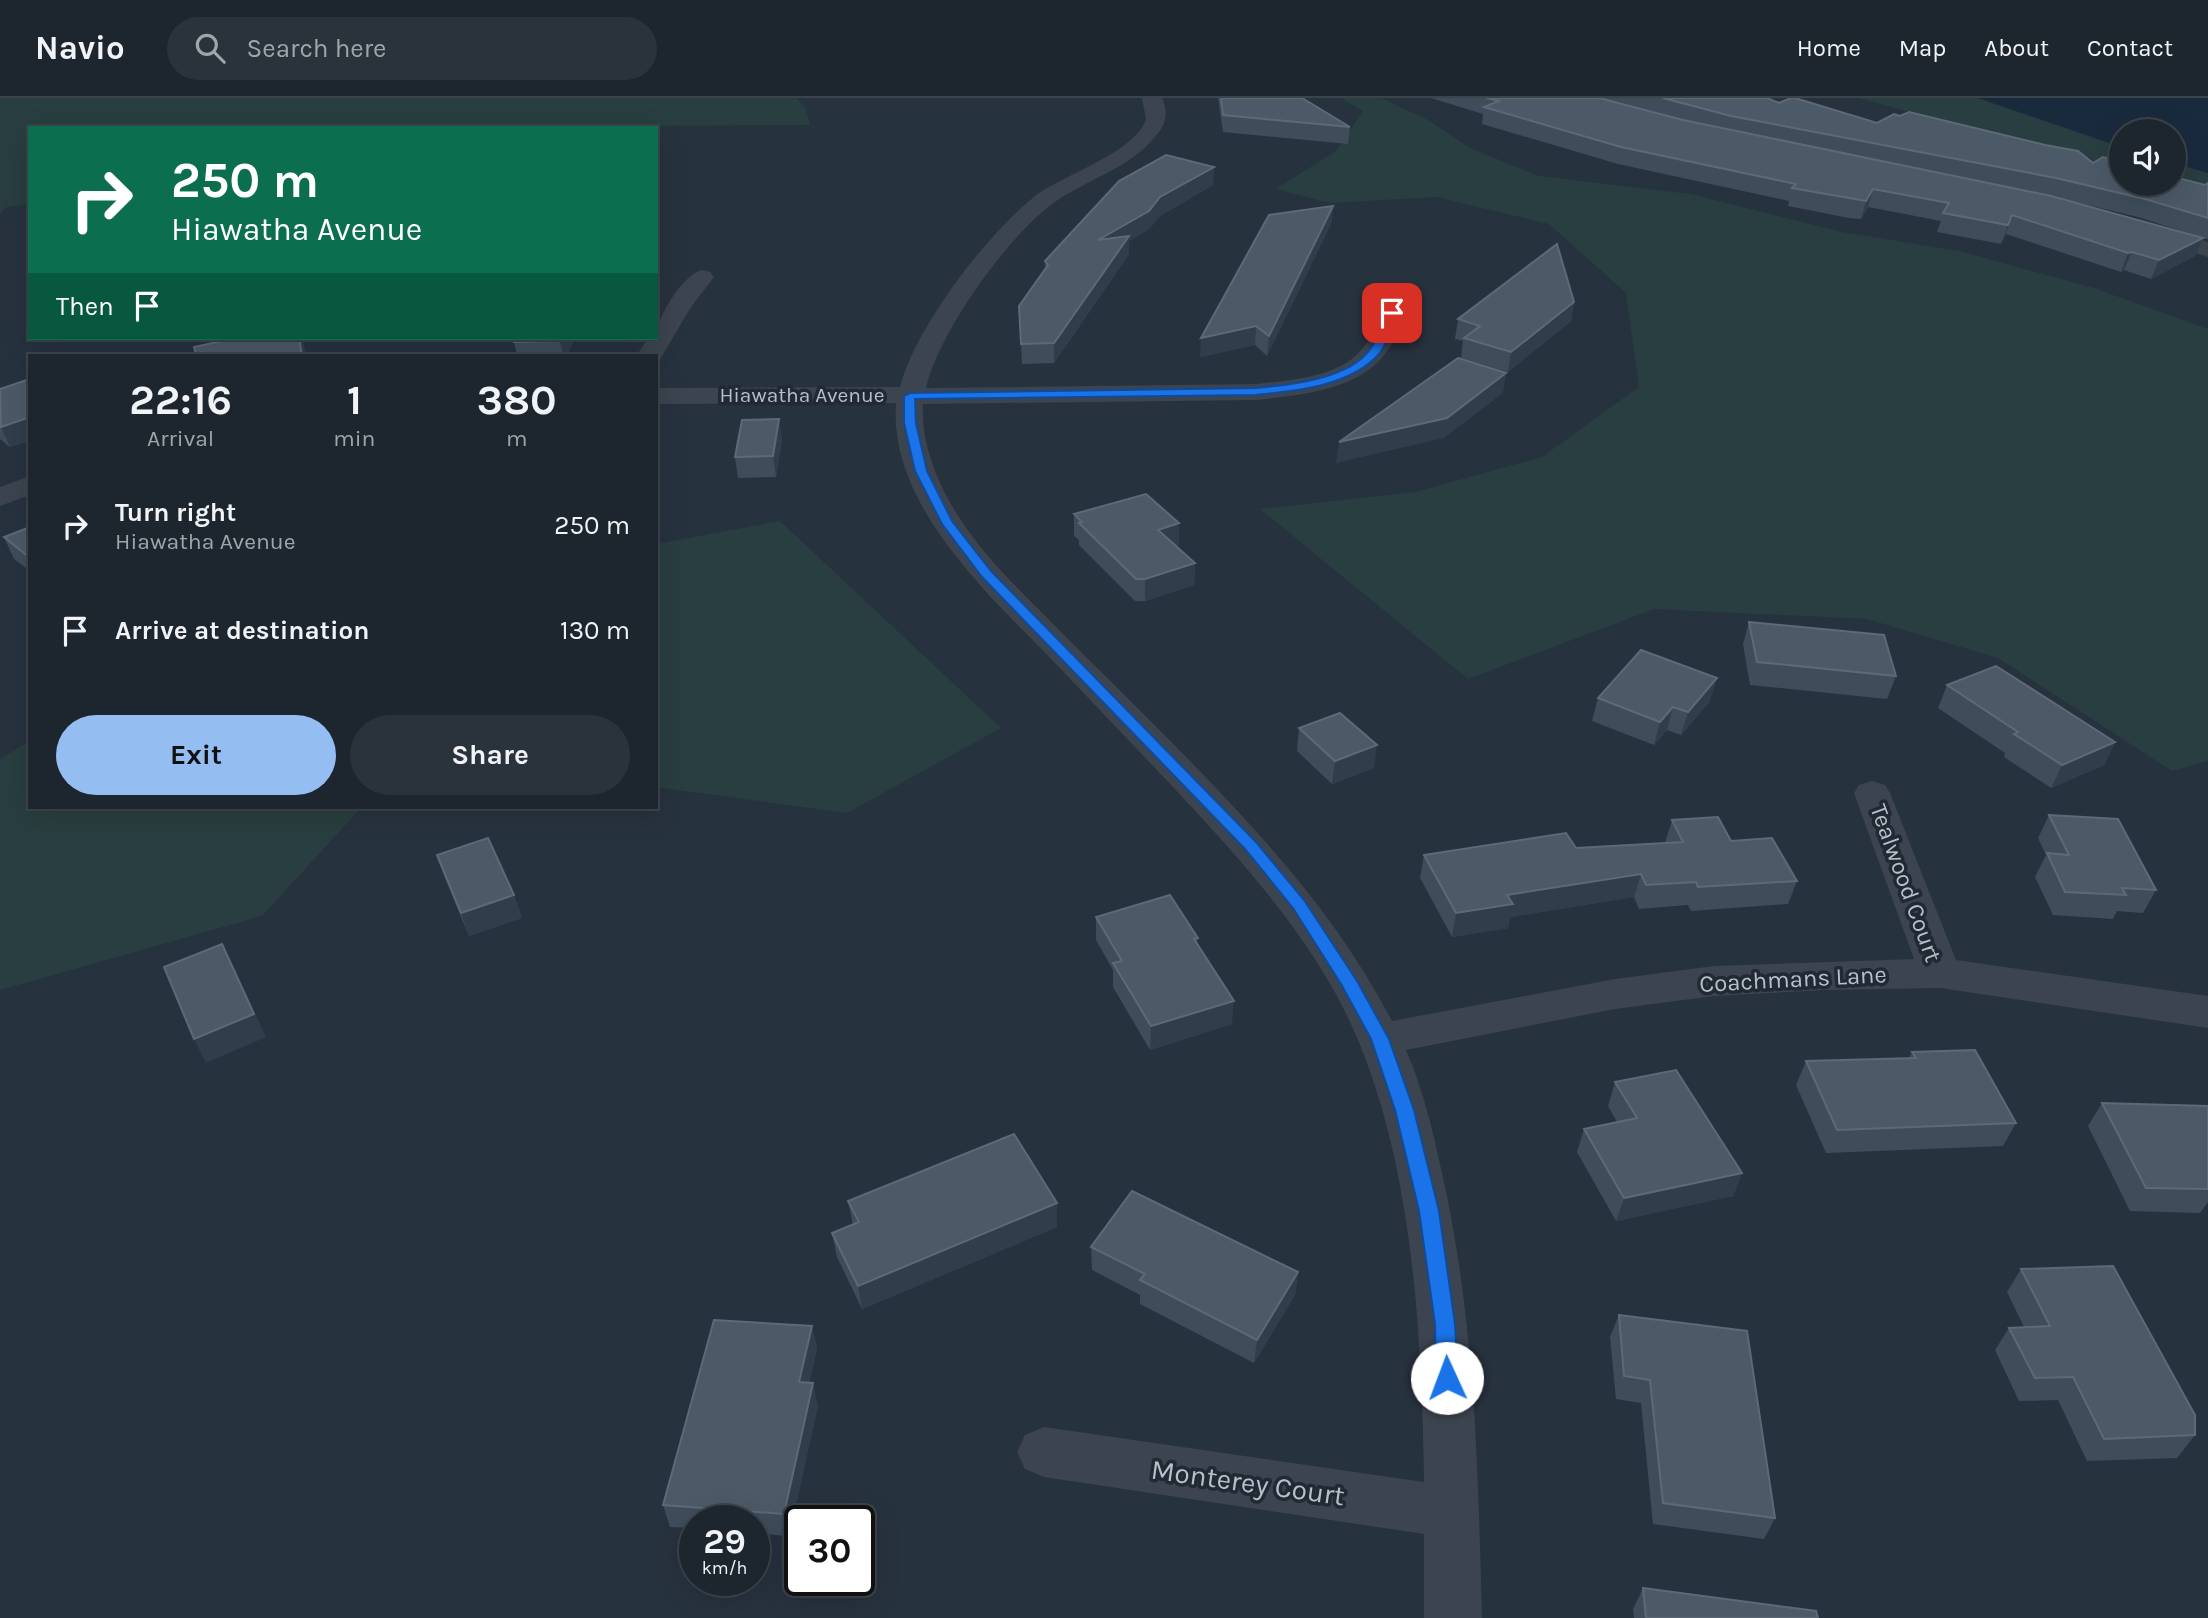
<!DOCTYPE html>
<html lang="en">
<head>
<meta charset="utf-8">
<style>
  :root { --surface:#1d262f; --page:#2a323b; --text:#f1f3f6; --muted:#a0a5aa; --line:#3b434b; --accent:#94bdf2 }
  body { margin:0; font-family:Karla,sans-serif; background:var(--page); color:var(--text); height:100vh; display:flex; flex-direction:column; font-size:26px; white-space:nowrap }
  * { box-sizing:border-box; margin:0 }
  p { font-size:23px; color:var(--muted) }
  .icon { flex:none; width:38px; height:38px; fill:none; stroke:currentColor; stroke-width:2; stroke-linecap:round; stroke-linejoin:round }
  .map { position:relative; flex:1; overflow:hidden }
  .panel { position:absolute; left:28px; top:256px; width:630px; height:455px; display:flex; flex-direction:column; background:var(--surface); border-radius:0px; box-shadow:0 7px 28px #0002,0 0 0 2px var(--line) }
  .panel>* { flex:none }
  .hud { position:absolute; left:28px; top:28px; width:630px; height:214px; border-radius:0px; box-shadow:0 7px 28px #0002,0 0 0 2px var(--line); background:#0b6e4f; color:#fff; overflow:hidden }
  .tools { position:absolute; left:2109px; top:21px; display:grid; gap:14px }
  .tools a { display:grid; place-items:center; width:77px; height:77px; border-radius:50%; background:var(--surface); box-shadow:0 7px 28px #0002,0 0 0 2px var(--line); font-size:35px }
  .speed { position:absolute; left:679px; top:1407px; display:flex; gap:14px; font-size:35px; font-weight:700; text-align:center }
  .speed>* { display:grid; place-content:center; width:91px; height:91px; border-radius:50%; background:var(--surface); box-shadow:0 7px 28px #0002,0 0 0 2px var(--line); line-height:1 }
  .speed small { font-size:18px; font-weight:400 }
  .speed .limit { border:4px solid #111; border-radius:10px; background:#fff; color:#111 }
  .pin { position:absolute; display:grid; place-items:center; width:60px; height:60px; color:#fff; margin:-30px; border-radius:14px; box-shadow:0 4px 10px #0006 }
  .me { position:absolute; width:77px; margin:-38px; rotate:358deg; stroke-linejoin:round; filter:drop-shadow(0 0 5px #0008) }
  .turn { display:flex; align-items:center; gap:24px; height:147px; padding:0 28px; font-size:32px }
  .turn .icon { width:91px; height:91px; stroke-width:2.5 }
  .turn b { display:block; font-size:49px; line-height:60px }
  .then { display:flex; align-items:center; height:66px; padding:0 28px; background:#0003; gap:14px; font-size:26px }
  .eta { display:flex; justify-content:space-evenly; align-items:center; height:119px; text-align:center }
  .eta b { font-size:42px; font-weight:700; line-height:49px }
  .cta { display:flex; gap:14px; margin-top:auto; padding:14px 28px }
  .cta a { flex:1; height:80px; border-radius:42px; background:var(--accent); color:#111; font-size:28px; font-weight:700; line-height:80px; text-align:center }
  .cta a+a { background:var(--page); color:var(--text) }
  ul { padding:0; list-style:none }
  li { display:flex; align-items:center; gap:21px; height:105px; padding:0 28px }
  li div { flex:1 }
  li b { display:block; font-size:26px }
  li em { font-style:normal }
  header { display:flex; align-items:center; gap:42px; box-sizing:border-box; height:98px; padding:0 35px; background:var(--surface); border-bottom:2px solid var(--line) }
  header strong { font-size:33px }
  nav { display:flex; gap:38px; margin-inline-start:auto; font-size:24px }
  .search { width:490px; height:63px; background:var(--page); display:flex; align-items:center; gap:18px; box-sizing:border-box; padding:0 24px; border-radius:38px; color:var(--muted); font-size:26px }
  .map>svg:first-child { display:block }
  .green { fill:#293e40 }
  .water { fill:#1a2a3d }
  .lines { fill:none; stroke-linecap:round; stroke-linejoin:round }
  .minor { fill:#3b444f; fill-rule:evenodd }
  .wall { fill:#3f4d5b; fill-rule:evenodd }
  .shaded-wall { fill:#303d4b }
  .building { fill:#4c5967; stroke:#5d6976; stroke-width:2 }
  .route { fill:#1a73e8; stroke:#114b97; stroke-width:2 }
  .labels { text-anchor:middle; stroke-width:7; stroke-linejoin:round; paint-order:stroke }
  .far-street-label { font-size:21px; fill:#b7bfc9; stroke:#202934 }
  .street-label { font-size:24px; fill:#b7bfc9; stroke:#202934 }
  .near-street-label { font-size:28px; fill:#b7bfc9; stroke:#202934 }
</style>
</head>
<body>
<header>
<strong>Navio</strong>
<div class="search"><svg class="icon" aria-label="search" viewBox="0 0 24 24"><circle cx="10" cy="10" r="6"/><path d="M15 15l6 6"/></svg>Search here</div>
<nav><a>Home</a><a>Map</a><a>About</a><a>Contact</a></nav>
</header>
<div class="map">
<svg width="2208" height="1520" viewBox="0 0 2208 1520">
  <rect width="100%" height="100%" fill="#27323f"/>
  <g class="green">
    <polygon points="0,0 797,0 806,11 810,27 30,30 30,106 7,109 0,116"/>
    <polygon points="1341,0 1381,0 1430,23 1470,50 1539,78 1691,96 1842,134 1959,153 2094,190 2208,231 2208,663 2172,673 1998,560 1867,521 1654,511 1468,581 1260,411 1415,394 1542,359 1639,289 1626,195 1549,126 1436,99 1330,105 1276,91 1336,53 1363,13"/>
    <polygon points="1858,0 1978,0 2121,49 2121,71"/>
    <polygon points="2174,65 2208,75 2208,94 2174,85"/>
    <polygon points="780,423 1001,630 847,715 656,689 656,446"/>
    <polygon points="30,643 30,709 362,709 262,818 0,892 0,661"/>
  </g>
  <polygon class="water" points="1978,0 2208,0 2208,75 2174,65 2174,33 2121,33 2121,49"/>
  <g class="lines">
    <g class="minor">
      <path d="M1142 0H1162C1169 15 1166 27 1155 39 1129 71 1085 82 1052 106 1006 141 939 234 926 290L1256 286C1293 282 1349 279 1369 241 1378 224 1382 203 1393 187L1402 185 1411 187 1414 192C1406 213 1400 238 1385 256 1357 293 1299 297 1256 302L923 306C921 345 937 384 957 416 985 461 1026 498 1063 536 1130 603 1200 670 1263 741 1313 797 1357 856 1392 923L1615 881 1714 868 1914 861 1854 695 1859 687 1872 683 1885 687 1890 695 1956 862 2208 898V930L1940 890 1825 892 1714 898 1615 911 1406 952C1423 991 1433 1033 1442 1075 1475 1221 1478 1370 1482 1520H1424V1436L1044 1379 1025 1371 1017 1354 1025 1337 1044 1329 1424 1384C1422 1230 1412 1038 1338 900 1295 821 1233 753 1172 688 1133 647 1094 606 1055 565 990 498 888 407 896 305L656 306V290L900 289C915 230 986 137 1034 99 1063 76 1134 56 1146 21Z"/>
      <polygon points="2151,126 2208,144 2208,159 2143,138 2140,133 2143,128"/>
      <path d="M702 172 710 174 714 179 691 209 659 263H656V257H637L648 240H656C656 220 682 177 702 172Z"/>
      <polygon points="30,378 30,397 0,408 0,389"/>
    </g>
  </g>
  <g class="wall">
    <polygon points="1218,0 1302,0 1350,29 1348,46 1223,34"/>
    <path d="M1431 0H1767L1779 5 1877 25 2205 87 2208 85V141L2203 140 2195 158 2151 181 2124 172 2121 174 2006 136 2001 146 1937 134 1941 123 1868 109 1861 121 1849 120 1788 108 1789 103 1618 66 1482 26 1483 16ZM2063 101 2138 119 2200 139Z"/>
    <polygon points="1214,69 1213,87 1160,118 1149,131 1129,143 1129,156 1054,265 1022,266 1019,208 1045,172 1045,163"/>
    <polygon points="1333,108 1331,126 1267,258 1255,247 1200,259"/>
    <polygon points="1574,204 1571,223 1508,274 1461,260 1463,243 1455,241 1458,221"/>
    <polygon points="575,240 567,257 517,257 514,244"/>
    <polygon points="30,281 30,343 10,349 0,341 0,291"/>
    <polygon points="782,341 776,379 738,380 735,359"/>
    <polygon points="1074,416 1179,447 1176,448 1195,465 1194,487 1145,503 1135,503 1079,447 1079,442 1074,438"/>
    <polygon points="30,429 30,473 14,461 4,439"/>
    <polygon points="1749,524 1896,578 1887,601 1750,587 1743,546"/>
    <polygon points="1947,587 2115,644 2104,667 2051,690 2004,659 2005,655 1938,610"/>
    <polygon points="1598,600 1710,603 1681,637 1667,632 1654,647 1592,623"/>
    <polygon points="1299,630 1374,670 1332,686 1297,653"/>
    <polygon points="2049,717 2156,792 2143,815 2117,813 2113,821 2053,817 2035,779 2046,757 2038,740"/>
    <polygon points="1672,722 1731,743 1797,783 1788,806 1691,813 1688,807 1639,811 1634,799 1510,819 1508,830 1452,839 1420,780 1424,757 1576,750 1665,745"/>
    <polygon points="437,757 514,797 522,820 469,838 445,780"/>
    <polygon points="1096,819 1198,840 1197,845 1232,926 1150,952 1113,889 1113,872 1096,842"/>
    <polygon points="1912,954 2016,1025 2003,1048 1826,1055 1796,987 1806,963 1909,960"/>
    <polygon points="1615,984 1742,1075 1733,1098 1616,1123 1577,1054 1584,1031 1617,1024 1608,1008"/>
    <polygon points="2102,1005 2208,1008 2208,1104 2200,1115 2130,1113 2088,1028"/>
    <polygon points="848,1103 1057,1105 1057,1129 862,1211 837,1159 832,1135 853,1127"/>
    <polygon points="1091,1149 1298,1174 1295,1197 1254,1265 1140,1206 1140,1197 1092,1172"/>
    <polygon points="2021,1171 2195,1337 2177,1360 2087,1363 2058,1302 2019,1303 1995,1252 2009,1230 2024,1229 2007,1194"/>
    <polygon points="1619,1217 1775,1420 1764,1441 1653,1426 1641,1305 1616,1301 1610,1239"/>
    <polygon points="812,1228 817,1251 809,1285 818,1307 789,1438 754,1435 754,1423 695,1423 695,1430 670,1429 663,1407"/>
    <polygon points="1643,1490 1818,1520 1634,1520 1633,1511"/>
  </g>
  <g class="shaded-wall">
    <polygon points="1214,69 1213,87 1160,118 1149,131 1129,143 1129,156 1054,265 1054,245 1098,142 1160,99"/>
    <polygon points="1873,91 1868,109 1861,121 1866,103"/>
    <polygon points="1333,108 1331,126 1267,258 1269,238"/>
    <polygon points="2012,117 2006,136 2001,146 2008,127"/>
    <polygon points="2203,140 2195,158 2151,181 2159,162"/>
    <polygon points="2132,154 2124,172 2121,174 2128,155"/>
    <polygon points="1574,204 1571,223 1508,274 1511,254"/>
    <polygon points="1256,228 1255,247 1200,259 1201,240"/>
    <polygon points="299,240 303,240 306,257 302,257"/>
    <polygon points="562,240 575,240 567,257 563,257 560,243"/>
    <polygon points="1506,275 1503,295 1444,340 1336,365 1339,344"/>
    <polygon points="30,319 30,343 10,349 1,329"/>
    <polygon points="779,321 782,341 776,379 773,358"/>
    <polygon points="1179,425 1179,447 1157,453 1158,432"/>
    <polygon points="1195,465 1194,487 1145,503 1145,481"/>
    <polygon points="1717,580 1710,603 1681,637 1688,614"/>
    <polygon points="1673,609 1667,632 1654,647 1660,624"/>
    <polygon points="2115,644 2104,667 2051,690 2062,667"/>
    <polygon points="1377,647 1374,670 1332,686 1335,663"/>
    <polygon points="1641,776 1634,799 1510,819 1508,830 1452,839 1456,815 1507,797"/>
    <polygon points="514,797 522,820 469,838 461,815"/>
    <polygon points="234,870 266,939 206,965 194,941"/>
    <polygon points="1234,903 1232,926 1150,952 1151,928"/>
    <polygon points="1742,1075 1733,1098 1616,1123 1624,1100"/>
    <polygon points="1057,1105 1057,1129 862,1211 858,1188"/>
    <polygon points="1298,1174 1295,1197 1254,1265 1257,1242"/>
    <polygon points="812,1228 817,1251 804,1306 799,1284"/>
    <polygon points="813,1285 818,1307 789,1438 784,1416"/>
  </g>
  <g class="building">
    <polygon points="1221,0 1302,0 1350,29 1223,17"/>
    <polygon points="1487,0 1599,0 1683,22 2051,98 2203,140 2159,162 2132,154 2128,155 2012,117 2008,127 1943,115 1949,105 1873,91 1866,103 1792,90 1796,86 1621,49 1484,9 1499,3"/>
    <polygon points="1663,0 1767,0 1779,5 1791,0 1795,0 1877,25 1894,16 1900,18 1909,14 2045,47 2078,53 2093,65 2103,59 2121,64 2121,86 2174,86 2174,79 2205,87 2208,85 2208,120 2145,101 2056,80 1731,18"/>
    <polygon points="1166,57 1214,69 1160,99 1149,113 1098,142 1129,138 1054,245 1021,246 1019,208 1048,167 1045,163 1119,83"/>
    <polygon points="1333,108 1269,238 1256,228 1201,240 1269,117"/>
    <polygon points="1557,146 1574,204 1511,254 1464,240 1480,228 1458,221"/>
    <polygon points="236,240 299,240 302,257 196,257 194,249"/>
    <polygon points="516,240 562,240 560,243 514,244"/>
    <polygon points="1458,260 1506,275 1447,320 1339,344"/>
    <polygon points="30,281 30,319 1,329 0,291"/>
    <polygon points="779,321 773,358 735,359 742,322"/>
    <polygon points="1146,396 1179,425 1158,432 1195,465 1145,481 1136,481 1079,425 1082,424 1074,416"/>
    <polygon points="30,429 30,460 4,439"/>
    <polygon points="1749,524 1884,537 1896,578 1757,564"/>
    <polygon points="1641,552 1717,580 1688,614 1673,609 1660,624 1598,600"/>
    <polygon points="1996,568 2115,644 2062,667 2014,636 2018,634 1947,587"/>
    <polygon points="1340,615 1377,647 1335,663 1299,630"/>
    <polygon points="2049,717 2118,721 2156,792 2122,790 2126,797 2065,794 2047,755 2069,757"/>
    <polygon points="1718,719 1731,743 1772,740 1797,783 1698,789 1696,784 1646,787 1641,776 1507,797 1513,806 1456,815 1424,757 1566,735 1576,750 1683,744 1672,722"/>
    <polygon points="488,740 514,797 461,815 437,757"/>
    <polygon points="1170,797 1198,840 1194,841 1234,903 1151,928 1113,865 1122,863 1096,819"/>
    <polygon points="222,846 254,916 194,941 164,869"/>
    <polygon points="1975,952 2016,1025 1837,1032 1806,963 1916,960 1912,954"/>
    <polygon points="1676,972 1742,1075 1624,1100 1584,1031 1637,1020 1615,984"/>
    <polygon points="2102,1005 2208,1008 2208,1091 2146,1090"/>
    <polygon points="1014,1036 1057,1105 858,1188 832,1135 859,1124 848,1103"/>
    <polygon points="1132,1093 1298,1174 1257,1242 1140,1182 1145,1176 1091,1149"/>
    <polygon points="2113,1168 2195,1317 2195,1337 2104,1341 2073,1279 2035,1280 2009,1230 2050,1228 2021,1171"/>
    <polygon points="1619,1217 1747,1233 1775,1420 1663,1405 1650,1282 1624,1278"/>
    <polygon points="714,1222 812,1228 799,1284 813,1285 784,1416 663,1407"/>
    <polygon points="1643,1490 1816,1513 1818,1520 1646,1520"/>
  </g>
  <path class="route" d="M1392 212 1397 215C1392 228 1387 246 1379 256 1351 288 1296 293 1256 297L915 301 916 325 927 373 952 423 991 473 1256 744 1304 802 1357 883 1389 941 1414 1012 1439 1113 1455 1226 1458 1280 1454 1287 1447 1290 1439 1287 1436 1280 1435 1226 1419 1113 1395 1012 1371 941 1341 886 1293 810 1245 751 982 479 942 426 915 373 904 325V298L910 295 1256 290C1289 287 1351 281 1371 250 1378 240 1382 226 1387 215Z"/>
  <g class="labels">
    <g class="far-street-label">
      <text x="802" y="304">Hiawatha Avenue</text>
    </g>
    <g class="street-label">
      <text transform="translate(1906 785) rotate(70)" y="8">Tealwood Court</text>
      <text transform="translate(1793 881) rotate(-3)" y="8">Coachmans Lane</text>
    </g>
    <g class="near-street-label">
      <text transform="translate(1248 1384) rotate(8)" y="10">Monterey Court</text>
    </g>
  </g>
</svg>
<div class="tools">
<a><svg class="icon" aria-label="sound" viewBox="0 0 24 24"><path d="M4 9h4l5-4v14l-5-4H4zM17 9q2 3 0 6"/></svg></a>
</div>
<div class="speed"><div>29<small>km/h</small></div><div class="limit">30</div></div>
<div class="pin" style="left:1392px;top:215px;background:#d93025"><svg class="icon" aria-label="arrive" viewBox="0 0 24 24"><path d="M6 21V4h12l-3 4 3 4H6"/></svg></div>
<svg class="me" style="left:1447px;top:1280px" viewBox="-20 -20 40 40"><circle r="19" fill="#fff"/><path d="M0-13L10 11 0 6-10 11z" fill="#1a73e8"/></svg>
<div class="hud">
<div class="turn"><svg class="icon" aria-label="right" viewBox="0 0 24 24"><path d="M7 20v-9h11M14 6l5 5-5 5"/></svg><div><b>250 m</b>Hiawatha Avenue</div></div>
<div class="then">Then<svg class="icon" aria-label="arrive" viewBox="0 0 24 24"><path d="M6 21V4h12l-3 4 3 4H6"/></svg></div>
</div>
<section class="panel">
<div class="eta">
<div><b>22:16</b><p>Arrival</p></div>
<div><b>1</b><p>min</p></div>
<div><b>380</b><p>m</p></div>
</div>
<ul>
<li><svg class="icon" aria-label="right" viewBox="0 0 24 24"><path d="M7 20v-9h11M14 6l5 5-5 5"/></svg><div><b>Turn right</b><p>Hiawatha Avenue</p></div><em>250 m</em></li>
<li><svg class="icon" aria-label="arrive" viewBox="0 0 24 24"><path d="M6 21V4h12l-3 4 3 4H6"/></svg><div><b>Arrive at destination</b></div><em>130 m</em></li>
</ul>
<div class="cta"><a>Exit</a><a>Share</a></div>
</section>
</div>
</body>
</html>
